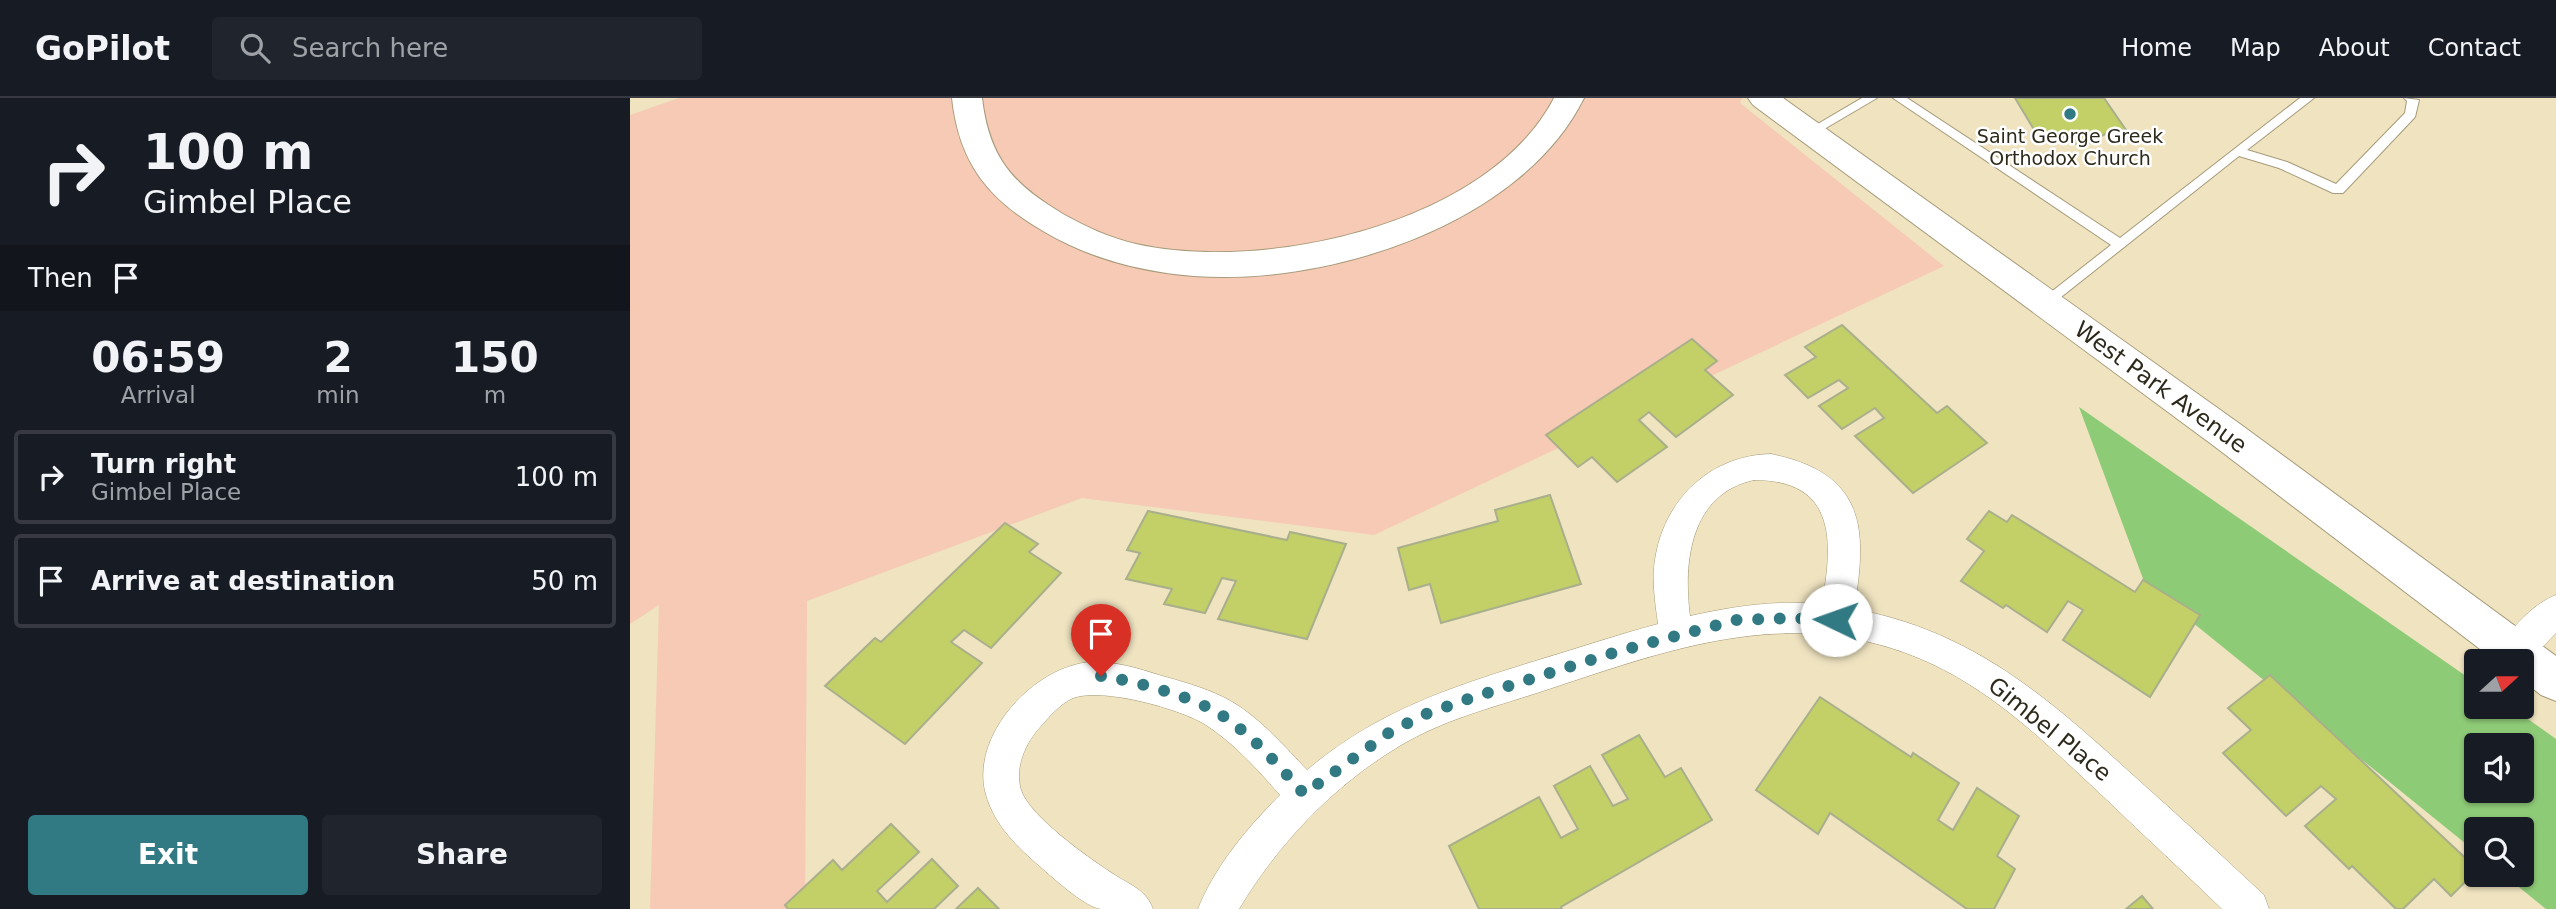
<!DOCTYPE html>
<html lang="en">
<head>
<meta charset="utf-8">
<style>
  :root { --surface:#171b24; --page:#20242c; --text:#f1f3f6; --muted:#9ea1a6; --line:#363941; --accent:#327a83 }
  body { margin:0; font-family:"DejaVu Sans",sans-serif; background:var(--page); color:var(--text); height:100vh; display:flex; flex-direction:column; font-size:26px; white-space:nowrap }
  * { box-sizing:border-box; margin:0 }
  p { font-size:23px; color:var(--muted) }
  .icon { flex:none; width:38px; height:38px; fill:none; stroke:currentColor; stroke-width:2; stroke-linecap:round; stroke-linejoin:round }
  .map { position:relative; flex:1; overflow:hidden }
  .sheet { display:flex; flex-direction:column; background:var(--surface); width:630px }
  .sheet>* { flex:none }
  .banner { background:#171b24; color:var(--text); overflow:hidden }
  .needle { width:46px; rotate:69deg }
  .controls { position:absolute; left:1834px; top:551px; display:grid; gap:14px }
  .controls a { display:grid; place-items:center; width:70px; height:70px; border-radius:7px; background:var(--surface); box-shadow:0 2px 5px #0004; font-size:35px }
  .pin { position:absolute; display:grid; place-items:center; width:60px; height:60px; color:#fff; margin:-72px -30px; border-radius:50% 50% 50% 0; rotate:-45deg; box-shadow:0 0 7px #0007 }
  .pin .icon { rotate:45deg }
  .me { position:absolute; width:77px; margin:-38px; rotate:273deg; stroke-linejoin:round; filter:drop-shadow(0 0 5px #0008) }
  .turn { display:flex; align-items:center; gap:24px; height:147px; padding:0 28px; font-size:32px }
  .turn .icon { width:91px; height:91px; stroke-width:2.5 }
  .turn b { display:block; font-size:49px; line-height:60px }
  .then { display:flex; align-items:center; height:66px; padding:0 28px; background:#0003; gap:14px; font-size:26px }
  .eta { display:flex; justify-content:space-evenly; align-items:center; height:119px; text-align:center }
  .eta b { font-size:42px; font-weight:800; line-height:49px }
  .action { display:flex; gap:14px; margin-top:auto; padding:14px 28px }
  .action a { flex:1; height:80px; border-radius:7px; background:var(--accent); color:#fff; font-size:28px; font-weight:800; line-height:80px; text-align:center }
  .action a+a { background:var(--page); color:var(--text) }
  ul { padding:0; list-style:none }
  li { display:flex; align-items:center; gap:21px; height:94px; margin:0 14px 10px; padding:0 14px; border:4px solid var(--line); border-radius:7px }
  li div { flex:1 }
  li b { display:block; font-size:26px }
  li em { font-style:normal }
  header { display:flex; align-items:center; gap:42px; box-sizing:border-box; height:98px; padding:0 35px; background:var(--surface); border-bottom:2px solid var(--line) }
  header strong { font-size:33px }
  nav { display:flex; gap:38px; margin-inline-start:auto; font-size:24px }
  .search { width:490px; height:63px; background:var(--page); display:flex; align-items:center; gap:18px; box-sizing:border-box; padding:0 24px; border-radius:7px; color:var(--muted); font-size:26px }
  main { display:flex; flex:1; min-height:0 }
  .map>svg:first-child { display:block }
  .green { fill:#f6cab5 }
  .water { fill:#8ecb77; fill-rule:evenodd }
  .building { fill:#c3cf67; stroke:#a9af8c; stroke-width:2 }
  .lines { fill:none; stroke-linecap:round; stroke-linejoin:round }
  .service-casing { stroke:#a69b7a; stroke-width:2 }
  .minor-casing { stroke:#a69b7a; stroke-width:1 }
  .tertiary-casing { stroke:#a69b7a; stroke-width:2 }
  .motorway-casing { stroke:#a69b7a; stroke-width:2 }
  .service { fill:#fff; fill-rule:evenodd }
  .minor { fill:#fff; fill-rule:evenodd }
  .tertiary { fill:#fff; fill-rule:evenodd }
  .motorway { fill:#fff; fill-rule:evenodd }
  .route { stroke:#327a83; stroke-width:12; stroke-dasharray:0 21.6 }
  .poi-dot { fill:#327a83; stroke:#fff; stroke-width:2.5 }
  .labels { text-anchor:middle; stroke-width:5; stroke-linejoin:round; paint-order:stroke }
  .far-poi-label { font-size:19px; fill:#2d291b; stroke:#fff }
  .street-label { font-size:23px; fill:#2d291b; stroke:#fff }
</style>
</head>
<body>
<header>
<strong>GoPilot</strong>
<div class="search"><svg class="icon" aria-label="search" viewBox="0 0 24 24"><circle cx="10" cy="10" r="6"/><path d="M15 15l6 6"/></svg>Search here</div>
<nav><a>Home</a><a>Map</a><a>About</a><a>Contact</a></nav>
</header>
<main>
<section class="sheet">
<div class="banner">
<div class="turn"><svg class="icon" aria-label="right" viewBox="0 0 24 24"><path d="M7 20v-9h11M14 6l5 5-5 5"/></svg><div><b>100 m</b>Gimbel Place</div></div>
<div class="then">Then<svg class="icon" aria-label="arrive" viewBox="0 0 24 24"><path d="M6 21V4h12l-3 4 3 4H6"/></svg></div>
</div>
<div class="eta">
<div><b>06:59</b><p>Arrival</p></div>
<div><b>2</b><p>min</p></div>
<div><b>150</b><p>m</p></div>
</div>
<ul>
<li><svg class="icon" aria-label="right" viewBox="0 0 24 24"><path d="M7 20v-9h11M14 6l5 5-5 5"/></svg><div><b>Turn right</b><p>Gimbel Place</p></div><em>100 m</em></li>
<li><svg class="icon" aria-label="arrive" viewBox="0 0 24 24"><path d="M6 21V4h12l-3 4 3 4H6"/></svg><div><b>Arrive at destination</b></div><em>50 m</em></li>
</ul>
<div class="action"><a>Exit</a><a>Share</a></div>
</section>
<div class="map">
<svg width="1926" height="811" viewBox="0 0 1926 811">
  <rect width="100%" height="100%" fill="#efe3c0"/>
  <polygon class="green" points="49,0 1112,0 1110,5 1314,168 744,437 452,400 177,503 175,811 20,811 29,507 0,526 0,17"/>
  <path class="water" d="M1449 309 1846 585V609H1881L1926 641V811H1916L1874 777H1892V732H1846V754L1515 486ZM1846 648H1892V693H1846Z"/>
  <g class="building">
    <polygon points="1385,0 1474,0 1496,32 1479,34 1459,45 1444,46 1432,37 1409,40"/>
    <polygon points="1212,227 1307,315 1317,308 1357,345 1283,395 1225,338 1254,320 1245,310 1212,331 1189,308 1218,290 1209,282 1178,300 1155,277 1186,259 1175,249"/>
    <polygon points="1062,241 1087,263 1075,272 1103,297 1046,339 1019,314 1009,322 1037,349 987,384 962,359 948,369 916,337"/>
    <polygon points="920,397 951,486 811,525 800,486 779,492 768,450 868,423 865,412"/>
    <polygon points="518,413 657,442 660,434 716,446 677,541 588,521 606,483 592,480 575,515 534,506 542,491 496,481 510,455 497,452"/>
    <polygon points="1359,413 1377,424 1382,417 1505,494 1513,482 1570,517 1520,599 1433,542 1453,512 1438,503 1417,534 1376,507 1373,510 1331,483 1354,453 1337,441"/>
    <polygon points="375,425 408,446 399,454 431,475 361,550 334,532 321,544 352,565 275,646 195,588 245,540 251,544"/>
    <polygon points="1640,577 1846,770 1846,773 1821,798 1804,781 1773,811 1766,811 1722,768 1719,771 1675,728 1706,701 1691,688 1656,718 1593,655 1621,632 1598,610"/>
    <polygon points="1190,599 1281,659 1283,655 1329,685 1308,722 1323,732 1347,690 1389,718 1367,758 1385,771 1364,811 1337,811 1200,715 1188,736 1126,692"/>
    <polygon points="1009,637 1035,679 1051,670 1082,722 931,809 932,811 849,811 819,748 909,699 931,740 948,731 924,688 960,668 983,708 998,701 972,657"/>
    <polygon points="261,726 289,754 247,793 257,804 302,761 328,788 304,811 158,811 155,807 203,762 212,772"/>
    <polygon points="348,790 369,811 326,811"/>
    <polygon points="1512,798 1523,811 1496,811"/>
  </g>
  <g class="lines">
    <defs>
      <g id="service">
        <polygon points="1232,0 1247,0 1184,37 1180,38 1174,34"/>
        <polygon points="1263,0 1277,0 1490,140 1670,0 1684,0 1617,52 1657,64 1706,86 1775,15 1777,3 1774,0 1789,2 1785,19 1713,95 1703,95 1649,70 1609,58 1416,211 1409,206 1411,202 1481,147"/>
      </g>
      <g id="minor">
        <path d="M1141 356C1235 375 1238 430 1224 511 1343 533 1418 600 1504 678 1548 717 1591 757 1634 797L1639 811H1592C1554 774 1515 739 1477 702 1419 648 1361 589 1286 559 1155 506 1035 553 910 594 861 610 812 622 768 649 703 688 648 746 609 811H568C585 768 618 729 650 697 628 672 605 646 576 627 551 611 472 589 443 600 430 606 420 618 411 628 396 644 384 669 391 692 400 719 460 761 485 777 502 788 516 792 523 811 506 811 488 811 471 811 454 809 420 777 406 765 384 746 362 723 355 693 342 635 405 568 461 564 484 563 507 570 529 577 550 583 573 589 593 599 626 615 652 646 677 672 747 613 819 590 905 563 946 551 986 537 1028 526 1025 503 1021 479 1026 456 1037 398 1083 357 1141 356ZM1124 382C1207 382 1203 444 1192 506 1146 502 1105 508 1060 518 1053 464 1060 396 1124 382Z"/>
        <path d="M1926 497V535L1898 564 1892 567V564H1874L1869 553C1878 532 1904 505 1926 497Z"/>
      </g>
      <polygon id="tertiary" points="1118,0 1153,0 1610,326 1926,558 1926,603 1911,597 1892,582 1892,564 1867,564 1584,348 1123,7"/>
      <g id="motorway">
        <path d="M322 0H352C359 59 382 86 433 116 456 129 480 140 506 146 635 175 859 126 924 0H954C891 127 698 188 564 178 512 174 458 160 413 133 358 101 329 65 322 0Z"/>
        <path d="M1121 0H1153L1158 7 1153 14C1138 18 1130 14 1121 0Z"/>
      </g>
    </defs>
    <use href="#service" class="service-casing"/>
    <use href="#minor" class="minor-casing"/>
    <use href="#tertiary" class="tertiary-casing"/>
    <use href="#motorway" class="motorway-casing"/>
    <use href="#service" class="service"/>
    <use href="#minor" class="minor"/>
    <use href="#tertiary" class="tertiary"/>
    <use href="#motorway" class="motorway"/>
  </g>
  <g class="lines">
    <path class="route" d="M471 578C505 583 565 599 593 618 624 639 649 668 674 696L760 634 796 616 841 600 986 554 1106 522 1161 520 1206 522"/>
  </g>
  <circle class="poi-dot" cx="1440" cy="16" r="7"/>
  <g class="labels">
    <g class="far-poi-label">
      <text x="1440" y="45">Saint George Greek<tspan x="1440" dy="22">Orthodox Church</tspan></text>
    </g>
    <g class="street-label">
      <text transform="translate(1531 289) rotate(36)" y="8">West Park Avenue</text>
      <text transform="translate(1420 631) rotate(39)" y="8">Gimbel Place</text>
    </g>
  </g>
</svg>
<div class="controls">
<a><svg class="needle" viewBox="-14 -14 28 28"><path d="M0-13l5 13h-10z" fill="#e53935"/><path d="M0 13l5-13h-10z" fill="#9ea1a6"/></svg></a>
<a><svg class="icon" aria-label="sound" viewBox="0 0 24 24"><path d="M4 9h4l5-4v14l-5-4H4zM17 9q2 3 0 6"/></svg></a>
<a><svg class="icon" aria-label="search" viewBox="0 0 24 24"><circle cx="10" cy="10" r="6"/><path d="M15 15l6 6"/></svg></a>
</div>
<div class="pin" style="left:471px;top:578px;background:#d93025"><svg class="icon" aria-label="arrive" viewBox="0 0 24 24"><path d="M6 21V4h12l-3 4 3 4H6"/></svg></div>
<svg class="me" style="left:1206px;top:522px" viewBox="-20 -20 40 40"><circle r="19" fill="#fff"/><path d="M0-13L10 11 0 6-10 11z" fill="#327a83"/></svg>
</div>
</main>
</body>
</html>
